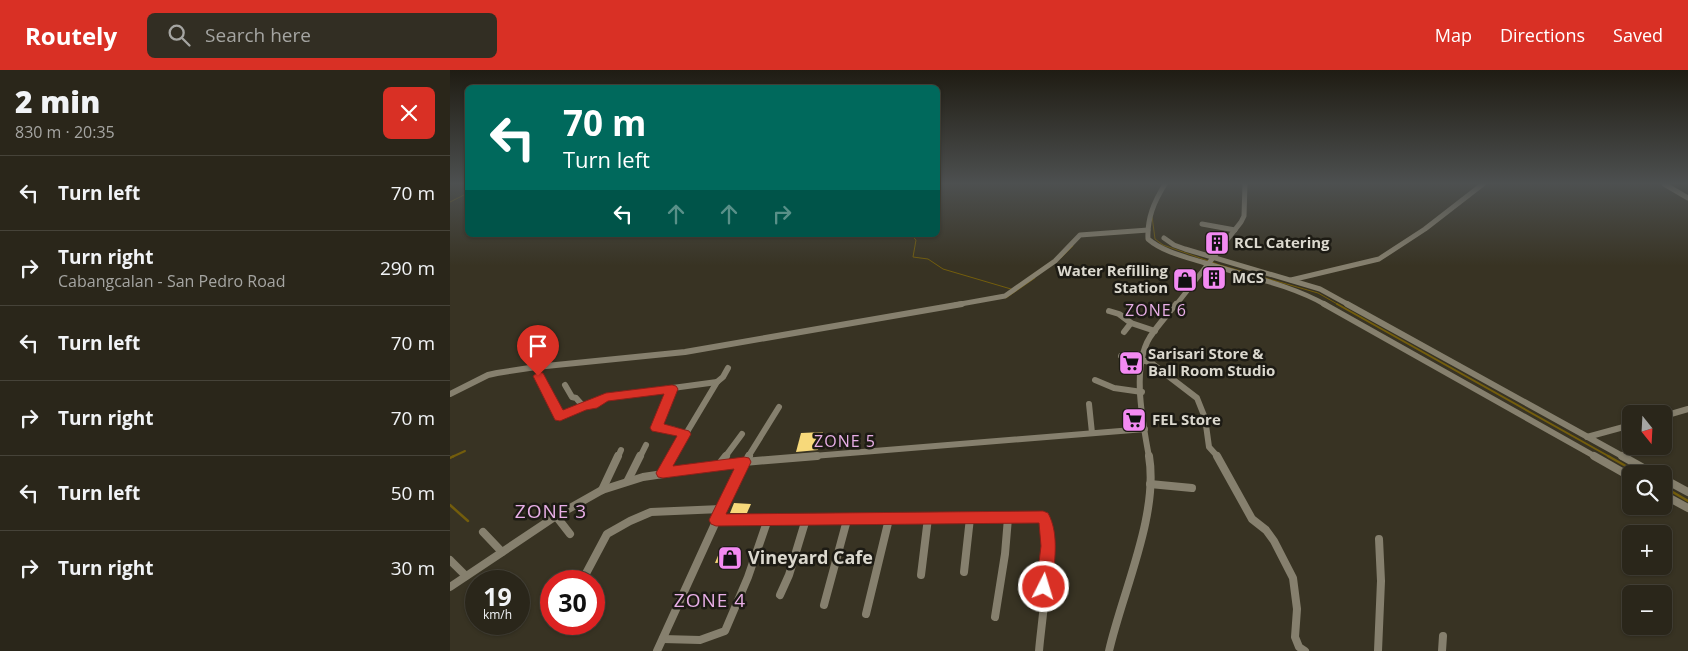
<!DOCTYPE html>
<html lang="en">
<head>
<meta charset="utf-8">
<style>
  :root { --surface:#2a261a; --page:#322e23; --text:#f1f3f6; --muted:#a5a5a2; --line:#464339; --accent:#d93025 }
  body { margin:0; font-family:"Open Sans",sans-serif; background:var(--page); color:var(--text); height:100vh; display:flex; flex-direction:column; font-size:19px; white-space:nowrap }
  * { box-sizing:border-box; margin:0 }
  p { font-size:16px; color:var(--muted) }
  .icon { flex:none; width:28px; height:28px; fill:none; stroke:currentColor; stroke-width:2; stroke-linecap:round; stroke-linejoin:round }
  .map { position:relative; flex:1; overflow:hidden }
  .drawer { display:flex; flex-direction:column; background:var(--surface); width:450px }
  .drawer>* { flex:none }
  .top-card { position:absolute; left:15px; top:15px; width:475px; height:152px; border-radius:8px; box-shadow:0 1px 4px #0004,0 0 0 1px var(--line); background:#00695c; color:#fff; overflow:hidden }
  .needle { width:32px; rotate:162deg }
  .buttons { position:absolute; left:1172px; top:335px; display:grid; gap:10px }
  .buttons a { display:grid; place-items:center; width:50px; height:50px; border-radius:8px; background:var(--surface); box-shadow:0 1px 4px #0004,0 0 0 1px var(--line); font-size:25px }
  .speed { position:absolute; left:15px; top:500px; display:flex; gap:10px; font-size:25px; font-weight:700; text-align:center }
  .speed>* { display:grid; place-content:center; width:65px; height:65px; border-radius:50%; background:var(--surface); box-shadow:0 1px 4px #0004,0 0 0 1px var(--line); line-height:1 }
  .speed small { font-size:12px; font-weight:400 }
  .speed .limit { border:8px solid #d22; background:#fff; color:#111 }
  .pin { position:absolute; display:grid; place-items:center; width:42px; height:42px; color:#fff; margin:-51px -21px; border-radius:50% 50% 50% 0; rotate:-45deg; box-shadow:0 0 5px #0007 }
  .pin .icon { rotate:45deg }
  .me { position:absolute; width:55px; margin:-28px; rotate:5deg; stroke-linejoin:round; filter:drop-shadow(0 0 4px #0008) }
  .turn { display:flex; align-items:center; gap:18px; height:105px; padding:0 15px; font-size:22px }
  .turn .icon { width:65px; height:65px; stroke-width:2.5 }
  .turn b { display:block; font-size:35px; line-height:42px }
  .lanes { display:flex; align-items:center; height:48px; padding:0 15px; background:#0003; justify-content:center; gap:25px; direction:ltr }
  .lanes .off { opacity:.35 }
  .round { display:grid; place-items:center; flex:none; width:52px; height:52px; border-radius:8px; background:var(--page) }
  .overview { display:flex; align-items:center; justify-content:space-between; height:85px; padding:0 15px }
  h1 { font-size:30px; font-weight:800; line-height:38px }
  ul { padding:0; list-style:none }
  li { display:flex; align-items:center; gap:15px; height:75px; padding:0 15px; border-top:1px solid var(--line) }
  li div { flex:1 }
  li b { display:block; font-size:19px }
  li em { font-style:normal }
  header { display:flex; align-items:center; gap:30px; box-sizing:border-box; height:70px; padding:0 25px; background:var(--accent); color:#fff }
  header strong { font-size:24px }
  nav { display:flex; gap:28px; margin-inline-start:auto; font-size:18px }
  .search { width:350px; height:45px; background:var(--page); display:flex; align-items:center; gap:12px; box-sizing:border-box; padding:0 18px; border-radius:8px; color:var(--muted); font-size:19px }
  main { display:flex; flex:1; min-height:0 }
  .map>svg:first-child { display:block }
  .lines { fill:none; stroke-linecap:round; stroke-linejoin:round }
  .stream-far2 { stroke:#735d0c; stroke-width:1 }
  .stream-far1 { stroke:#735d0c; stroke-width:2 }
  .stream { stroke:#735d0c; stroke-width:2.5 }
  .building { fill:#f7d97a }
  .minor-far2 { stroke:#86806e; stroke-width:5 }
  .minor-far1 { stroke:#86806e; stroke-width:6 }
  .minor { stroke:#86806e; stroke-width:8 }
  .route { fill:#d93025; stroke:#8d1f18 }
  .labels { text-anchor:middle; stroke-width:5; stroke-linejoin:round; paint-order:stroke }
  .poi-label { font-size:15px; font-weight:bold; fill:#dbd8ce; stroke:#1d1b14; text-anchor:start }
  .neighbourhood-label { font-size:16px; letter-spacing:1px; fill:#e8aee6; stroke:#1d1b14 }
  .near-poi-label { font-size:18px; font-weight:bold; fill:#dbd8ce; stroke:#1d1b14; text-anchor:start }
  .near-neighbourhood-label { font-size:19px; letter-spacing:1px; fill:#e8aee6; stroke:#1d1b14 }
</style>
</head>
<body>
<header>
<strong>Routely</strong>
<div class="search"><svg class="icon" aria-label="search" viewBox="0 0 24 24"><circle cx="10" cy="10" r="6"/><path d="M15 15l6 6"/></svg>Search here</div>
<nav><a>Map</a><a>Directions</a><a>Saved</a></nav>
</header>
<main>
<section class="drawer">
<div class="overview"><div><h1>2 min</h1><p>830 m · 20:35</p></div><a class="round" style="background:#d93025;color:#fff"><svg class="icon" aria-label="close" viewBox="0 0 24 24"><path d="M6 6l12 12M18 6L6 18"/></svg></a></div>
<ul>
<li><svg class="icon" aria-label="left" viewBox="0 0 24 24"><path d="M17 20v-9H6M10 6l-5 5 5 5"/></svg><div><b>Turn left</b></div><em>70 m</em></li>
<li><svg class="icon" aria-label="right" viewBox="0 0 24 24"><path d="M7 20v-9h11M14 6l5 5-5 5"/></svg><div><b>Turn right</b><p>Cabangcalan - San Pedro Road</p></div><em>290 m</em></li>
<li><svg class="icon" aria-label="left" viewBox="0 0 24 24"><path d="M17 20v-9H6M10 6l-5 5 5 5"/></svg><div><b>Turn left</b></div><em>70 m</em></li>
<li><svg class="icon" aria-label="right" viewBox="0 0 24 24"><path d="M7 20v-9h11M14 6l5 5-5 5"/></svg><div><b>Turn right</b></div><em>70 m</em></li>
<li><svg class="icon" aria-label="left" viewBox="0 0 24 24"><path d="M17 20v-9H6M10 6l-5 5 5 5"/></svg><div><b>Turn left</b></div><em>50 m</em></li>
<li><svg class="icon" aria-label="right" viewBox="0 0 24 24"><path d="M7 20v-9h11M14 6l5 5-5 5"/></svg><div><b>Turn right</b></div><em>30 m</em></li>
</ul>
</section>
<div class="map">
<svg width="1238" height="581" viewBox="0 0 1238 581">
  <rect width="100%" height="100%" fill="#383323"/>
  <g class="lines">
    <g class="stream-far2">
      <polyline points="0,132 18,123"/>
      <polyline points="702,146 705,169 713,175 770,195 868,223 889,235"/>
      <polyline points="461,165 466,170 463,187 478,189 493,199 561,219"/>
      <polyline points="611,188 623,176"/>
      <polyline points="556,228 585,208"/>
    </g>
    <g class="stream-far1">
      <polyline points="887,234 1160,387"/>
      <polyline points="2,387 15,381"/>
    </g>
    <g class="stream">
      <polyline points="1158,386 1190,404"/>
      <polyline points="0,388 4,386"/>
      <polyline points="1214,417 1238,431"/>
      <polyline points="0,435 18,451"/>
    </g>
  </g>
  <g class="building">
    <polygon points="761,199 769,202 774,203 768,211 764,210 762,212 757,210 758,209 756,208"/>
    <polygon points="373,362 368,380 346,382 351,363"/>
    <polygon points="284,433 301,434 297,443 280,443"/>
    <polygon points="285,482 281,492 265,493 269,483"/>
  </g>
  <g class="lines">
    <g class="minor-far2">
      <path d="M715 114C704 132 697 148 698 169 713 182 736 187 755 193 795 206 839 214 876 235"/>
      <polyline points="1214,114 1238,128"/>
      <polyline points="752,154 785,160"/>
      <polyline points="714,168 724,175 735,179 870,219 899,235"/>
      <polyline points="841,210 929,189 975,159 1033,114"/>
      <polyline points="505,235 555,226 605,191 630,165 698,160"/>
      <polyline points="726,235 791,152 794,146 795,114"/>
    </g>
    <g class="minor-far1">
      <polyline points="874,234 1146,387"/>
      <polyline points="897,234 1174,387"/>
      <polyline points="659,241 669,244 681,253 705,261"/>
      <polyline points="674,262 681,253"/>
      <polyline points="671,286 700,292 747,328 755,348 759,377 768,387"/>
      <polyline points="89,306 110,346 133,336"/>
      <polyline points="645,310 664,318 692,322"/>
      <polyline points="115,315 122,327 126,328 133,336 142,335 156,327 267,312"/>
      <polyline points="222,319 206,358 222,359 235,364"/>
      <polyline points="0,324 38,305 47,303 86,297 235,282 512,234"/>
      <polyline points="639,334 642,363"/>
      <polyline points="1214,346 1238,339"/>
      <polyline points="1137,367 1181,355"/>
      <polyline points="168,387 171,380"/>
      <polyline points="190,387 196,375"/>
      <polyline points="222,387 267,312 273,307 278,298"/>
      <polyline points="275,387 292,364"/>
      <polyline points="298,387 329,337"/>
      <polyline points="351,387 695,359"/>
      <path d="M699 387C693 353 681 297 700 267 708 255 718 244 726 234"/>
    </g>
    <g class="minor">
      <polyline points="767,386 802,449 816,460 824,471 843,508 847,539 845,567 849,577 855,581"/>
      <polyline points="1144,386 1181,407"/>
      <polyline points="1172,386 1204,404"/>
      <polyline points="269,395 276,386"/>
      <polyline points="213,403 223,386"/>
      <polyline points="1214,409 1238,422"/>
      <polyline points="178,410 190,386"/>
      <polyline points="700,414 742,418"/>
      <polyline points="152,420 168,386"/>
      <polyline points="1214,425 1238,438"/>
      <polyline points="106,446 120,464"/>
      <path d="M266 450 593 447C605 465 591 555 589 581"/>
      <polyline points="33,462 52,482"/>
      <polyline points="0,490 16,506"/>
      <polyline points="514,502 520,448"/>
      <polyline points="471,505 478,448"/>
      <polyline points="132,511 157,464 180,451 201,442 271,439"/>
      <polyline points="0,517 106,446 152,420 193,407 294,392 367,386"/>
      <polyline points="330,525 339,505 356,449"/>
      <polyline points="374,535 397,450"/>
      <polyline points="416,544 439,449"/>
      <polyline points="545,547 555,484 558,448"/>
      <polyline points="213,569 250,570 275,561 298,507 318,449"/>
      <polyline points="207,581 264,456 299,386"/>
      <path d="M659 581C672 523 709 445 699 386"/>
      <polyline points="928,581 931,511 929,469"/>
      <polyline points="992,581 993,566"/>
    </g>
  </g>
  <linearGradient id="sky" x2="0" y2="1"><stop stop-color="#1f1c13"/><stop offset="0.58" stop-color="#4d5050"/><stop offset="1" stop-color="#4d5050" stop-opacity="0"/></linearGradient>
  <rect width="1238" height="196" fill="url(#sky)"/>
  <path class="route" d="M88 302 93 303 113 340 156 323 222 315 226 316 228 319 214 354 239 361 241 364 223 396 294 387 299 388 301 392 276 444 593 441 598 443C610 465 604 493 602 517L600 522 594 524 588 522 586 517 591 476 589 453 266 456 261 454 259 450 284 399 213 408 208 407 206 403 227 366 202 361 200 358 214 324 158 331 147 338 136 340 110 351 105 350 83 306Z"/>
  <defs>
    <symbol id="building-square" viewBox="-11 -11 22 22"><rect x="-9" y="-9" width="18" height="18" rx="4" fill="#f38af2" stroke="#1d1b14"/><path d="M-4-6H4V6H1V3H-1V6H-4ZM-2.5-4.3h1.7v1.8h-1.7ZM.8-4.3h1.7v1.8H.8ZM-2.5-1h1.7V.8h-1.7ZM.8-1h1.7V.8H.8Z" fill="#111"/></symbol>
    <symbol id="shop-square" viewBox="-11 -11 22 22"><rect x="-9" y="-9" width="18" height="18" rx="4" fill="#f38af2" stroke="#1d1b14"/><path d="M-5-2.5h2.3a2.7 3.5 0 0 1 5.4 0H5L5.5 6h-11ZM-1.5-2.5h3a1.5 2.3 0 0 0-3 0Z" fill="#111"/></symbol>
    <symbol id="supermarket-square" viewBox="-11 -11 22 22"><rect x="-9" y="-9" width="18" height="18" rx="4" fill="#f38af2" stroke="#1d1b14"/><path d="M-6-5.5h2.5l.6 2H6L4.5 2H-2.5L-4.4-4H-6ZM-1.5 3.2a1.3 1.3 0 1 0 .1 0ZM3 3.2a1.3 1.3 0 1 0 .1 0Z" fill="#111"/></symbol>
  </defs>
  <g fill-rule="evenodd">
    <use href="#building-square" x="753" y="159" width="28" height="28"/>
    <use href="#building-square" x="750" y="194" width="28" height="28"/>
    <use href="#shop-square" x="721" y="196" width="28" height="28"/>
    <use href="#supermarket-square" x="667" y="279" width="28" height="28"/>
    <use href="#supermarket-square" x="670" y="336" width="28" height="28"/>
    <use href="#shop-square" x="266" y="474" width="28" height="28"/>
  </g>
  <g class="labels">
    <g class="poi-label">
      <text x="784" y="178">RCL Catering</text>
      <text x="718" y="206" text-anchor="end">Water Refilling<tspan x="718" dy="17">Station</tspan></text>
      <text x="782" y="213">MCS</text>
      <text x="698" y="289">Sarisari Store &amp;<tspan x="698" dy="17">Ball Room Studio</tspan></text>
      <text x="702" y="355">FEL Store</text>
    </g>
    <g class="neighbourhood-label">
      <text x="706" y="246">ZONE 6</text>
      <text x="395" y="377">ZONE 5</text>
    </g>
    <g class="near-poi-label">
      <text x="298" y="494">Vineyard Cafe</text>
    </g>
    <g class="near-neighbourhood-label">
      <text x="101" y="448">ZONE 3</text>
      <text x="260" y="537">ZONE 4</text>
    </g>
  </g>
</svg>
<div class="buttons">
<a><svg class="needle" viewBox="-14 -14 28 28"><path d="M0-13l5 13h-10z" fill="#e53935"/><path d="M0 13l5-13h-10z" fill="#a5a5a2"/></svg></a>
<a><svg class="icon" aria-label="search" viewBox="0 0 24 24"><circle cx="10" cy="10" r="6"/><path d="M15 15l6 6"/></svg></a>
<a>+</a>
<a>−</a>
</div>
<div class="speed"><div>19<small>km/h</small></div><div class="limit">30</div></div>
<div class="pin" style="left:88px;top:306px;background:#d93025"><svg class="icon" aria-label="arrive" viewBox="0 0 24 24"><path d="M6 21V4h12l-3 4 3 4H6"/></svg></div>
<svg class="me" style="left:594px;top:517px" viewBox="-20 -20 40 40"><circle r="17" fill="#d93025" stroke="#fff" stroke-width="3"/><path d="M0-11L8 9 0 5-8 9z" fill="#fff"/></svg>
<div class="top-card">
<div class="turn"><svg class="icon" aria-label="left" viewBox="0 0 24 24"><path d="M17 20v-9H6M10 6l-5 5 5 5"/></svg><div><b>70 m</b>Turn left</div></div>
<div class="lanes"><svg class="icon" aria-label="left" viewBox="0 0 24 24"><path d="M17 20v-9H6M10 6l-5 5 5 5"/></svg><svg class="icon off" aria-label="ahead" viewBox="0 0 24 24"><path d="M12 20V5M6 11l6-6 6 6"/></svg><svg class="icon off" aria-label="ahead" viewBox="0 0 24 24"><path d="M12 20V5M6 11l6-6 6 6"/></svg><svg class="icon off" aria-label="right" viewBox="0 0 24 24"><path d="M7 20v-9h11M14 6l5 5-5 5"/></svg></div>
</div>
</div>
</main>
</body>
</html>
